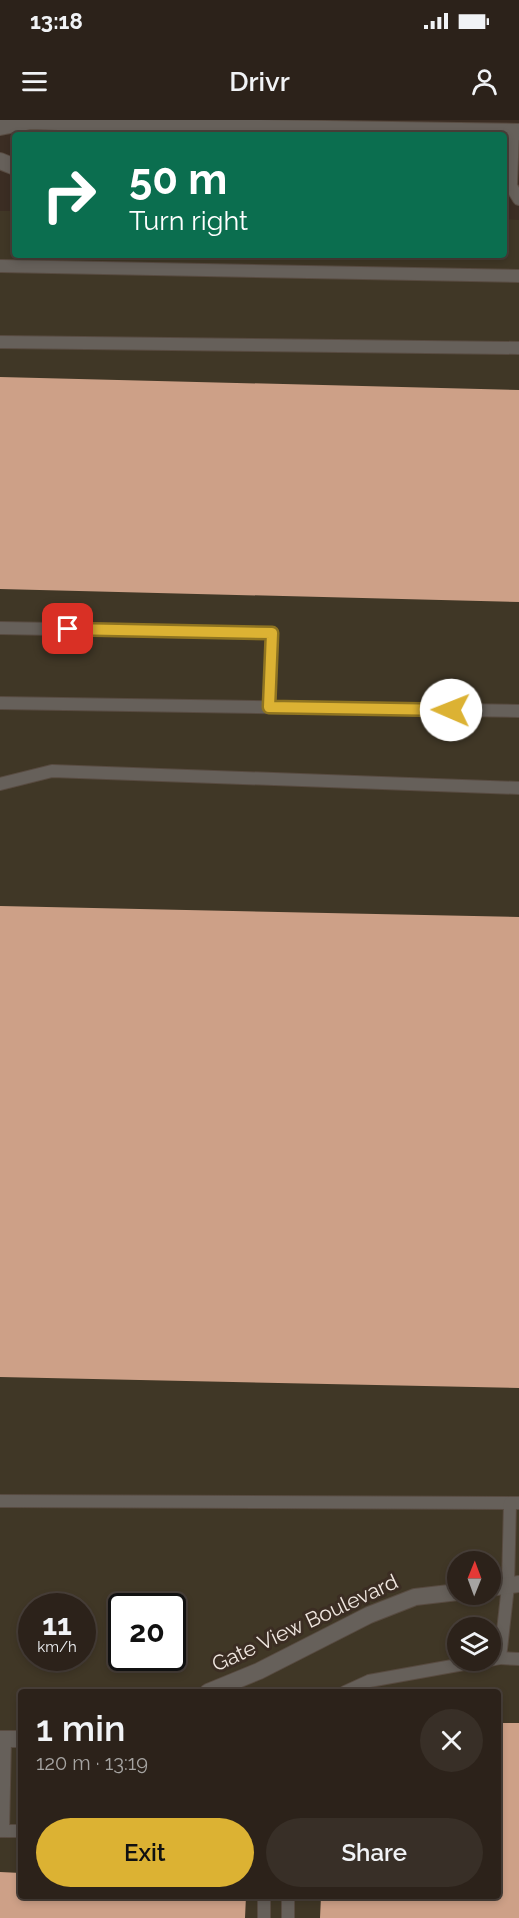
<!DOCTYPE html>
<html lang="en">
<head>
<meta charset="utf-8">
<style>
  :root { --surface:#2c221a; --page:#382f27; --text:#f1f3f6; --muted:#a6a4a2; --line:#483f39; --accent:#dcb233 }
  body { margin:0; font-family:Raleway,sans-serif; background:var(--page); color:var(--text); height:100vh; display:flex; flex-direction:column; font-size:22px; white-space:nowrap }
  * { box-sizing:border-box; margin:0 }
  p { font-size:20px; color:var(--muted) }
  .icon { flex:none; width:33px; height:33px; fill:none; stroke:currentColor; stroke-width:2; stroke-linecap:round; stroke-linejoin:round }
  .map { position:relative; flex:1; overflow:hidden }
  .sheet { position:absolute; left:18px; top:1569px; width:483px; height:210px; display:flex; flex-direction:column; background:var(--surface); border-radius:6px; box-shadow:0 3px 9px #0003,0 0 0 2px var(--line) }
  .sheet>* { flex:none }
  .hud { position:absolute; left:12px; top:12px; width:495px; height:126px; border-radius:6px; box-shadow:0 3px 9px #0003,0 0 0 2px var(--line); background:#0b6e4f; color:#fff; overflow:hidden }
  .needle { width:39px; rotate:1deg }
  .tools { position:absolute; left:447px; top:1431px; display:grid; gap:12px }
  .tools a { display:grid; place-items:center; width:54px; height:54px; border-radius:50%; background:var(--surface); box-shadow:0 3px 9px #0003,0 0 0 2px var(--line); font-size:30px }
  .speed { position:absolute; left:18px; top:1473px; display:flex; gap:12px; font-size:30px; font-weight:700; text-align:center }
  .speed>* { display:grid; place-content:center; width:78px; height:78px; border-radius:50%; background:var(--surface); box-shadow:0 3px 9px #0003,0 0 0 2px var(--line); line-height:1 }
  .speed small { font-size:15px; font-weight:400 }
  .speed .limit { border:3px solid #111; border-radius:9px; background:#fff; color:#111 }
  .pin { position:absolute; display:grid; place-items:center; width:51px; height:51px; color:#fff; margin:-26px; border-radius:12px; box-shadow:0 3px 9px #0006 }
  .me { position:absolute; width:66px; margin:-33px; rotate:271deg; stroke-linejoin:round; filter:drop-shadow(0 0 4px #0008) }
  .turn { display:flex; align-items:center; gap:21px; height:126px; padding:0 18px; font-size:27px }
  .turn .icon { width:78px; height:78px; stroke-width:2.5 }
  .turn b { display:block; font-size:42px; line-height:51px }
  .round { display:grid; place-items:center; flex:none; width:63px; height:63px; border-radius:32px; background:var(--page) }
  .headline { display:flex; align-items:center; justify-content:space-between; height:102px; padding:0 18px }
  h1 { font-size:36px; font-weight:600; line-height:45px }
  .action { display:flex; gap:12px; margin-top:auto; padding:12px 18px }
  .action a { flex:1; height:69px; border-radius:36px; background:var(--accent); color:#111; font-size:24px; font-weight:600; line-height:69px; text-align:center }
  .action a+a { background:var(--page); color:var(--text) }
  .status { display:flex; justify-content:space-between; align-items:center; height:42px; padding:0 30px; background:var(--surface); direction:ltr }
  .status svg { height:16px; fill:currentColor }
  header { display:flex; justify-content:space-between; align-items:center; height:78px; padding:0 18px; background:var(--surface); font-size:27px; font-weight:600 }
  .map>svg:first-child { display:block }
  .industrial { fill:#403726; fill-rule:evenodd }
  .building { fill:#cda087 }
  .lines { fill:none; stroke-linecap:round; stroke-linejoin:round }
  .service-casing { stroke:#584b41; stroke-width:14 }
  .minor-casing { stroke:#584b41; stroke-width:18 }
  .tertiary-casing { stroke:#584b41; stroke-width:18 }
  .service { stroke:#66605a; stroke-width:12 }
  .minor { stroke:#66605a; stroke-width:16 }
  .tertiary { stroke:#66605a; stroke-width:16 }
  .route-casing { stroke:#8f7421; stroke-width:15 }
  .route { stroke:#dcb233; stroke-width:10 }
  .labels { text-anchor:middle; stroke-width:6; stroke-linejoin:round; paint-order:stroke }
  .street-label { font-size:21px; fill:#f0e7e0; stroke:#3b2d23 }
</style>
</head>
<body>
<div class="status"><b>13:18</b><svg viewBox="0 0 49 12"><path d="M0 12V9h3v3zM5 12V6h3v6zM10 12V3h3v9zM15 12V0h3v12zM26 1h20v11H26zM47 4h2v5h-2z"/></svg></div>
<header><svg class="icon" aria-label="menu" viewBox="0 0 24 24"><path d="M4 6h16M4 12h16M4 18h16"/></svg>Drivr<svg class="icon" aria-label="person" viewBox="0 0 24 24"><circle cx="12" cy="8" r="4"/><path d="M4 21q1-7 8-7t8 7"/></svg></header>
<div class="map">
<svg width="519" height="1798" viewBox="0 0 519 1798">
  <rect width="100%" height="100%" fill="#3b2d23"/>
  <path class="industrial" d="M0 91H15V135H504V99L519 100V1798H0ZM458 1442H490V1474H458ZM32 1486H82V1538H32ZM122 1486H172V1538H122ZM458 1508H490V1540H458ZM21 1572H498V1776H21Z"/>
  <g class="building">
    <polygon points="0,257 519,270 519,482 0,469"/>
    <polygon points="0,786 519,797 519,1268 0,1257"/>
    <polygon points="498,1603 519,1603 519,1798 320,1798 321,1776 498,1776"/>
    <polygon points="0,1752 21,1753 21,1776 246,1776 245,1798 0,1798"/>
  </g>
  <g class="lines">
    <defs>
      <g id="service">
        <polyline points="509,63 519,79"/>
        <polyline points="0,146 519,156"/>
        <polyline points="0,222 519,228"/>
        <polyline points="0,508 272,513 269,587"/>
        <polyline points="0,583 519,591"/>
        <polyline points="0,664 52,651 519,668"/>
        <polyline points="0,1381 510,1383"/>
        <polyline points="500,1538 519,1539"/>
        <polyline points="490,1540 500,1538 508,1466 510,1383 519,1383"/>
        <polyline points="345,1572 369,1561 486,1540"/>
        <polyline points="0,1711 21,1711"/>
        <polyline points="3,1711 5,1619"/>
        <polyline points="264,1798 264,1776"/>
        <polyline points="288,1798 288,1776"/>
      </g>
      <g id="minor">
        <polyline points="490,1468 519,1464"/>
        <polyline points="208,1572 259,1551 369,1495 415,1477 458,1472"/>
        <polyline points="0,1619 21,1619"/>
      </g>
      <g id="tertiary">
        <polyline points="0,7 31,1 197,7 519,12"/>
        <polyline points="0,41 15,47"/>
        <polyline points="509,63 511,12"/>
      </g>
    </defs>
    <use href="#service" class="service-casing"/>
    <use href="#minor" class="minor-casing"/>
    <use href="#tertiary" class="tertiary-casing"/>
    <use href="#service" class="service"/>
    <use href="#minor" class="minor"/>
    <use href="#tertiary" class="tertiary"/>
  </g>
  <g class="lines">
    <defs>
      <polyline id="route" points="68,509 272,513 269,587 451,590"/>
    </defs>
    <use href="#route" class="route-casing"/>
    <use href="#route" class="route"/>
  </g>
  <g class="labels">
    <g class="street-label">
      <text transform="translate(305 1503) rotate(-25)" y="7">Gate View Boulevard</text>
    </g>
  </g>
</svg>
<div class="tools">
<a><svg class="needle" viewBox="-14 -14 28 28"><path d="M0-13l5 13h-10z" fill="#e53935"/><path d="M0 13l5-13h-10z" fill="#a6a4a2"/></svg></a>
<a><svg class="icon" aria-label="layers" viewBox="0 0 24 24"><path d="M12 4l9 5-9 5-9-5zM3 14l9 5 9-5"/></svg></a>
</div>
<div class="speed"><div>11<small>km/h</small></div><div class="limit">20</div></div>
<div class="pin" style="left:68px;top:509px;background:#d93025"><svg class="icon" aria-label="arrive" viewBox="0 0 24 24"><path d="M6 21V4h12l-3 4 3 4H6"/></svg></div>
<svg class="me" style="left:451px;top:590px" viewBox="-20 -20 40 40"><circle r="19" fill="#fff"/><path d="M0-13L10 11 0 6-10 11z" fill="#dcb233"/></svg>
<div class="hud">
<div class="turn"><svg class="icon" aria-label="right" viewBox="0 0 24 24"><path d="M7 20v-9h11M14 6l5 5-5 5"/></svg><div><b>50 m</b>Turn right</div></div>
</div>
<section class="sheet">
<div class="headline"><div><h1>1 min</h1><p>120 m · 13:19</p></div><a class="round"><svg class="icon" aria-label="close" viewBox="0 0 24 24"><path d="M6 6l12 12M18 6L6 18"/></svg></a></div>
<div class="action"><a>Exit</a><a>Share</a></div>
</section>
</div>
</body>
</html>
